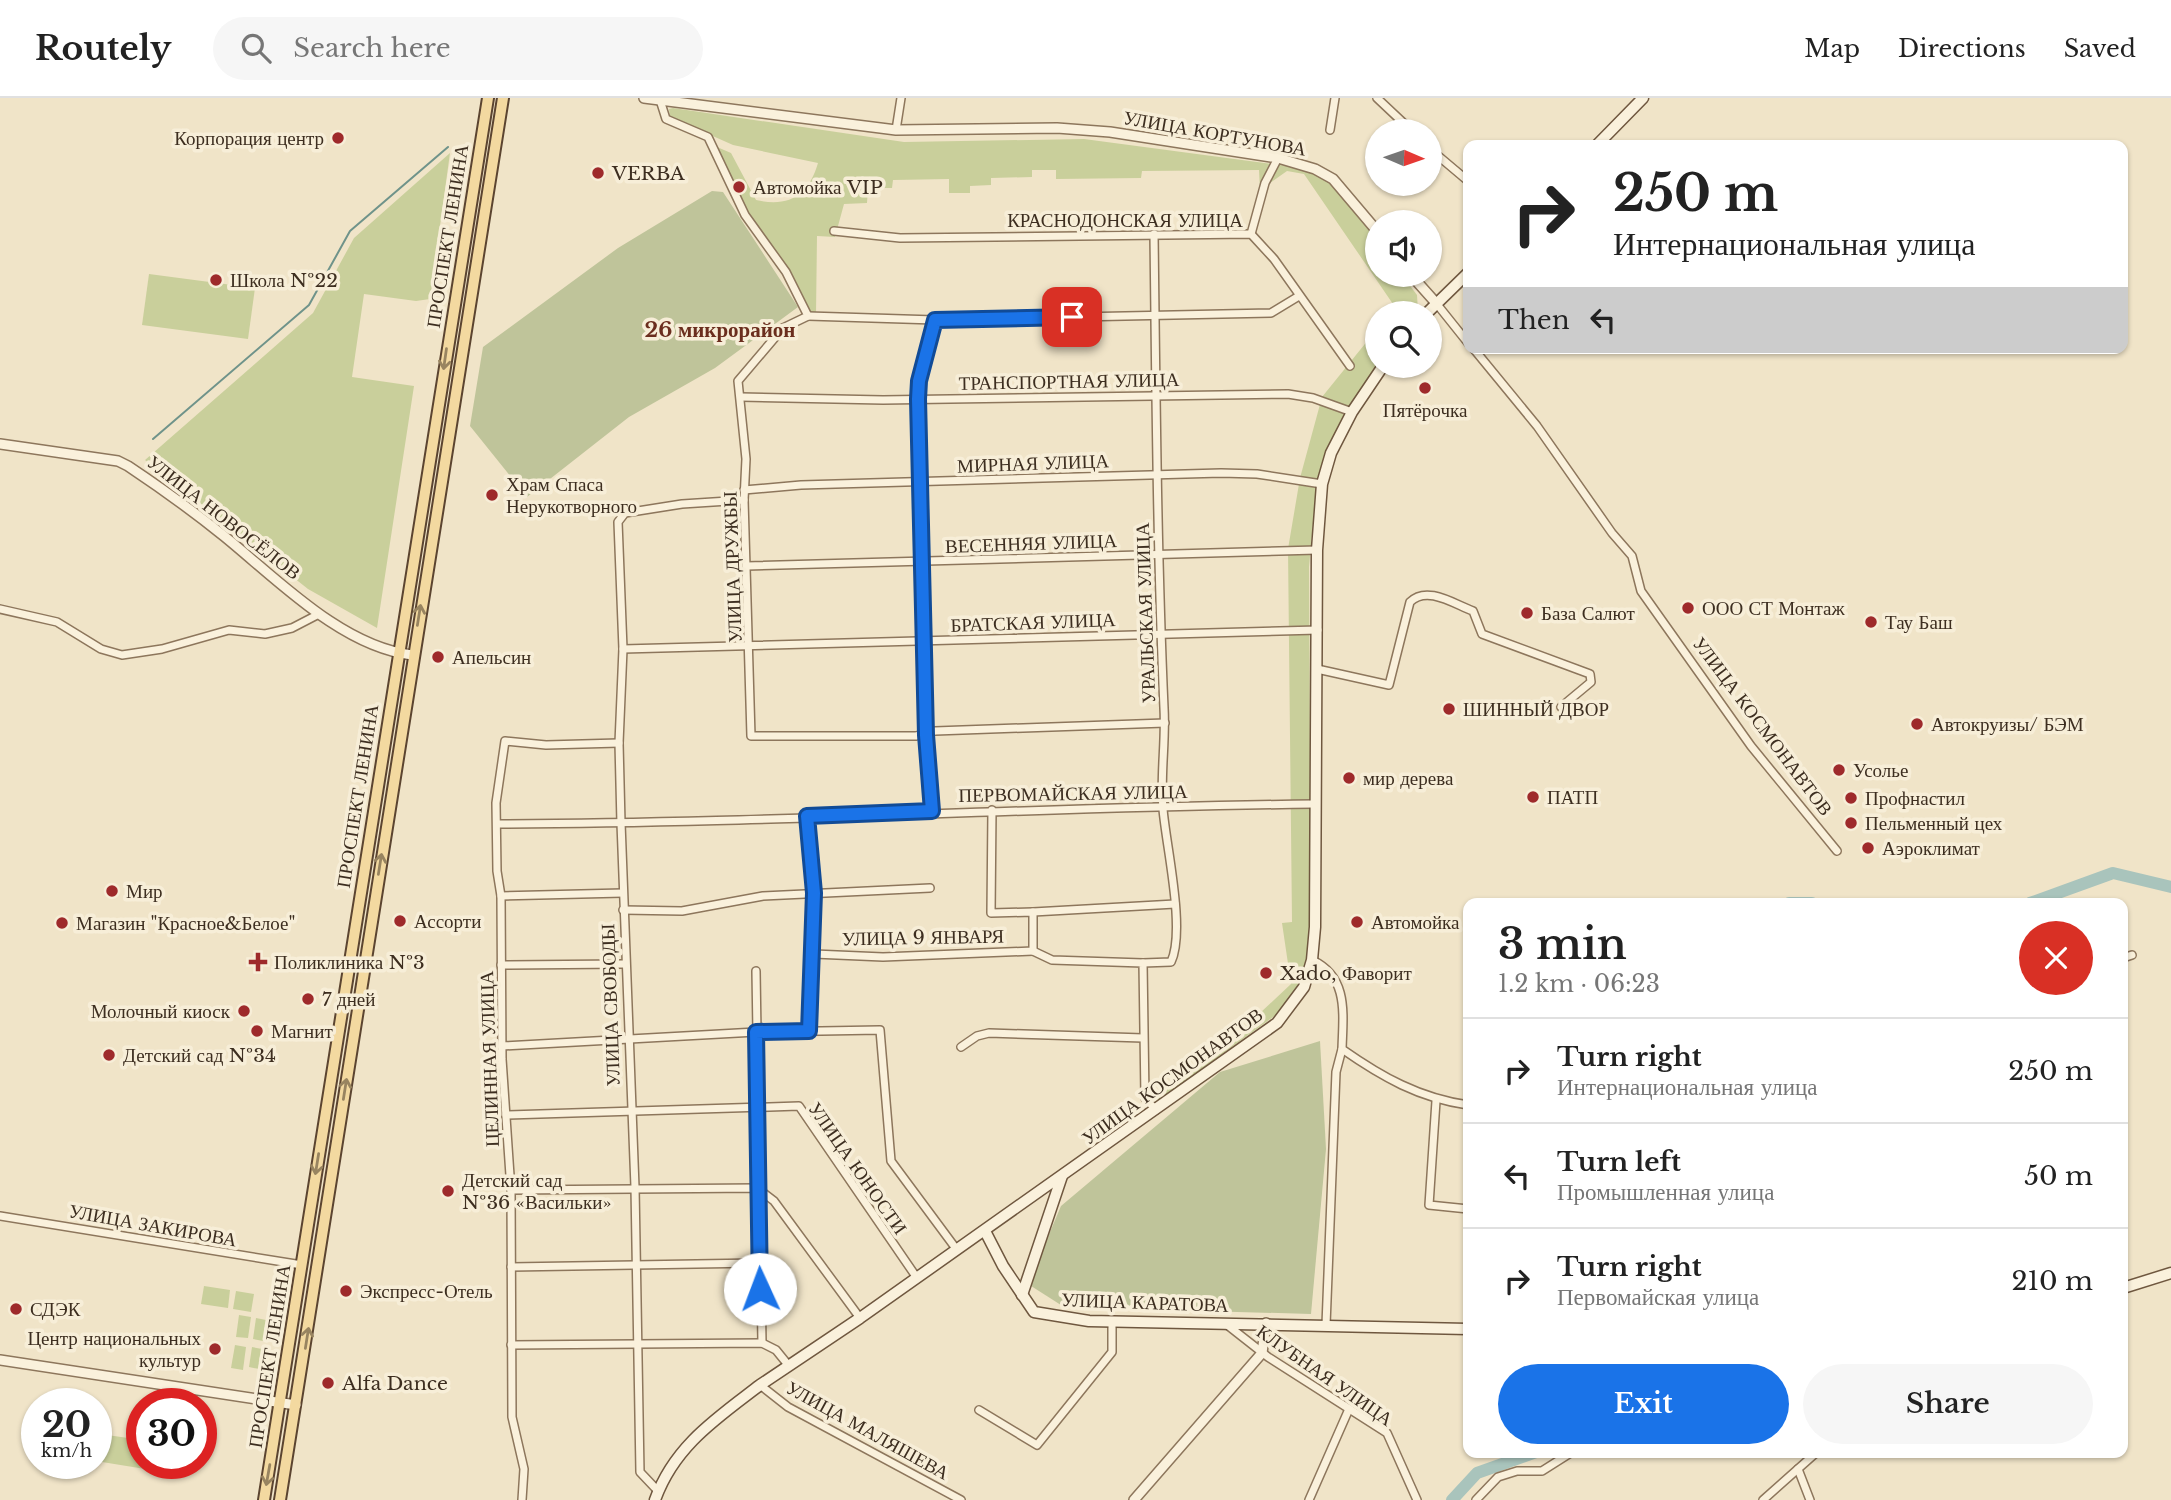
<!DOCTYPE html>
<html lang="en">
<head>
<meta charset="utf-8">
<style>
  :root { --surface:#fff; --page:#f6f6f6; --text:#222; --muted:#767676; --line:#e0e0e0; --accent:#1a73e8 }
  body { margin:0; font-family:"Libre Baskerville",serif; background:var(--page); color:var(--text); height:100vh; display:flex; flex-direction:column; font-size:26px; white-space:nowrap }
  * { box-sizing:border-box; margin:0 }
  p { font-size:23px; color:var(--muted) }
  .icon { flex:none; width:38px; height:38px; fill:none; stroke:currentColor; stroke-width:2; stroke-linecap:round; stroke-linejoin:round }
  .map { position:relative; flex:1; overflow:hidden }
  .panel { position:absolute; left:1463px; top:800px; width:665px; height:560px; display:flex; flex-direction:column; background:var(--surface); border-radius:14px; box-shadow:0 2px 5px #0004 }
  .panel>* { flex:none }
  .top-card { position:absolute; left:1463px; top:42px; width:665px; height:214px; border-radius:14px; box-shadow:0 2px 5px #0004; background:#fff; color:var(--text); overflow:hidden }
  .needle { width:46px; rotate:92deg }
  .fabs { position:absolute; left:1365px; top:21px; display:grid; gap:14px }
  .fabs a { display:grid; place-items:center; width:77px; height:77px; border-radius:50%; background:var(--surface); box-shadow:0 2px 5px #0004; font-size:35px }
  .speed { position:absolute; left:21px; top:1290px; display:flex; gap:14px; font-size:35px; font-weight:700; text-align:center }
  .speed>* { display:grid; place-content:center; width:91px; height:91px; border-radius:50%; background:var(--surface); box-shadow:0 2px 5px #0004; line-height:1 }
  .speed small { font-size:18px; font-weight:400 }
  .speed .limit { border:10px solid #d22; background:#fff; color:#111 }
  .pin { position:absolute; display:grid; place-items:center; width:60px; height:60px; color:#fff; margin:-30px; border-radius:14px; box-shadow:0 4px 10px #0006 }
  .me { position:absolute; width:77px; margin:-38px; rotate:358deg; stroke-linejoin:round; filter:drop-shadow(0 0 5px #0008) }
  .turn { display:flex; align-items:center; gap:24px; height:147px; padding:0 35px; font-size:32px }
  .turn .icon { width:91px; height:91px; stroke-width:2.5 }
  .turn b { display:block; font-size:49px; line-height:60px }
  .then { display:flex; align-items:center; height:66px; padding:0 35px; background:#0003; gap:14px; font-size:26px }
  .round { display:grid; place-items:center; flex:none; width:74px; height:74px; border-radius:37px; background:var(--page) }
  .head { display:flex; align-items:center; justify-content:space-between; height:119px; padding:0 35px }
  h1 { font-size:42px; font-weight:600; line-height:52px }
  .primary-button { display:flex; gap:14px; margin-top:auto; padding:14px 35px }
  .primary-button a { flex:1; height:80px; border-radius:42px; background:var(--accent); color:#fff; font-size:28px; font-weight:600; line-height:80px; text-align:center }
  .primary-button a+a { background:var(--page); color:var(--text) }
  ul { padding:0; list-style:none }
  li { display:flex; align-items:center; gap:21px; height:105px; padding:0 35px; border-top:2px solid var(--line) }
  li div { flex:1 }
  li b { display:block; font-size:26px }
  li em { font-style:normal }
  header { display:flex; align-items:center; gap:42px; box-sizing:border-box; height:98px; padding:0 35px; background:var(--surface); border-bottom:2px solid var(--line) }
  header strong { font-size:33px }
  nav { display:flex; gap:38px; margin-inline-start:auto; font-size:24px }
  .search { width:490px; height:63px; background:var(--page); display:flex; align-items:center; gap:18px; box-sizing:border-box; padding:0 24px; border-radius:38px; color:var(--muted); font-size:26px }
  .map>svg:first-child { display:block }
  .green { fill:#c9cf9b }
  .cemetery { fill:#bfc49a }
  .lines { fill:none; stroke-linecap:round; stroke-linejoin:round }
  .stream { stroke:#6f938a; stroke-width:2 }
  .river { stroke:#a9c4bc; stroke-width:12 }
  .minor-casing { stroke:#8d765c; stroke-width:10 }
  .tertiary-casing { stroke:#8d765c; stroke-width:12 }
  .secondary-casing { stroke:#6f573f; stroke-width:13 }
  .primary-casing { stroke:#5b4430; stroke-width:14 }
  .minor { stroke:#faf1dc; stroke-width:7 }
  .tertiary { stroke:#faf1dc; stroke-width:9 }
  .secondary { stroke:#faf1dc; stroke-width:10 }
  .primary { stroke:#f3d9a0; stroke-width:10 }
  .oneway { stroke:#988460 }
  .route-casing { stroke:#114b97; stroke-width:18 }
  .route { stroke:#1a73e8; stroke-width:12 }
  .poi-dot { fill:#9e2a2b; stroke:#f7eed8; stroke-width:2.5 }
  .labels { text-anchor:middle; stroke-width:7; stroke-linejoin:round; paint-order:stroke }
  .street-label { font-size:19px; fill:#3d2e20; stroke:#f7eed8 }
  .poi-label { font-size:19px; fill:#3d2e20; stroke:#f7eed8; text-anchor:start }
  .neighbourhood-label { font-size:21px; font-weight:bold; fill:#6b2e1e; stroke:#f7eed8 }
</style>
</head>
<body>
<header>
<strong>Routely</strong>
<div class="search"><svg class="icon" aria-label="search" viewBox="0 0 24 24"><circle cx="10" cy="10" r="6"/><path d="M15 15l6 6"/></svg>Search here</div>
<nav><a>Map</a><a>Directions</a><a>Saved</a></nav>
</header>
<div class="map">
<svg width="2171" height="1402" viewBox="0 0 2171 1402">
  <rect width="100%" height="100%" fill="#f0e4c8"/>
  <g class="green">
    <path d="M673 10 904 44 1084 41 1303 70 1329 83 1339 92 1377 143V177H1402L1417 197 1418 213 1390 215 1395 209 1304 76 1287 73 1260 92 1259 72 1142 73 1141 80 1056 81V72H1032V79L991 80V87L970 88V95H949V81L893 82 892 90H868L867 105 844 106 835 139 817 138 816 217H811L790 173 749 116 717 49 731 55 756 102C790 110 809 96 818 65L733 47 670 19 669 11Z"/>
    <polygon points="450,55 430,201 416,203 364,196 352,279 414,288 377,530 308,491 145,362 313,215 354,140"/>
    <polygon points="149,176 255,190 248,241 142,227"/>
    <polygon points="1377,231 1378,268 1322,374 1315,403 1309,469 1311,840 1302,882 1280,914 1152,1007 1153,1002 1244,930 1291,886 1282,825 1292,824 1288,451 1300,380 1322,299"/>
    <polygon points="95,1111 119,1114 119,1126 93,1124"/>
    <polygon points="204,1188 230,1192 228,1210 201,1206"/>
    <polygon points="236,1193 254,1196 251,1214 233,1211"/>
    <polygon points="239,1217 251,1219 248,1240 236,1239"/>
    <polygon points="256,1220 266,1222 263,1243 253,1241"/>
    <polygon points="235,1247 246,1249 243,1272 231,1270"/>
    <polygon points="252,1249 262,1251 259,1271 249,1269"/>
    <polygon points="100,1336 142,1342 142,1365 146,1365 145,1371 96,1363 96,1340"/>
  </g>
  <g class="cemetery">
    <polygon points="712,93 723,94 798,209 715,270 629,319 527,399 470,328 483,249 618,150"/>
    <polygon points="1320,943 1326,1051 1311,1216 1064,1209 1028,1186 1061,1108 1220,974"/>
  </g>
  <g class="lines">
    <polyline class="stream" points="153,341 309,207 350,133 448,49"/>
    <g class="river">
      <polyline points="1789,805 1812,805"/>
      <polyline points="2030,805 2113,775 2171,789"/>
      <polyline points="1452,1402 1477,1375 1536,1354"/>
    </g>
    <defs>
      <g id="minor">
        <polyline points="1377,0 1412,33"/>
        <polyline points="660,2 666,21 708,39 745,117 786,174 808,218 783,230 738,283 746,361 744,402 751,638 916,638 935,633 1165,625"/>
        <polyline points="896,32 901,0"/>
        <polyline points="1330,32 1335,0"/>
        <polyline points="1430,51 1468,83"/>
        <polyline points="834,133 900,140 1251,136 1274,161 1350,268"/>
        <polyline points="1251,136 1265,85 1278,60"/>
        <polyline points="1436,205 1468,245"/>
        <polyline points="808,218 935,222 1271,215 1299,198"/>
        <polyline points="1473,250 1537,328 1612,435 1632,458 1641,493 1751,648 1837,753"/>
        <polyline points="741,299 883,302 1288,296 1313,300 1352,314"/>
        <polyline points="744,392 801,387 1221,375 1257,376 1322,386"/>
        <polyline points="747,468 1317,452"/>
        <polyline points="0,511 57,524 101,551 122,557 162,551 229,532 265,536 292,530 319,516"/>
        <polyline points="623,551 1318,532"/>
        <path d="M1317 571 1389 587 1410 504C1427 487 1454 506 1473 513L1482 536 1590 576 1591 584 1561 609"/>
        <polyline points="932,713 926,637 918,301 919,283 935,222"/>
        <polyline points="807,718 815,795 809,933"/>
        <path d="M498 726C770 725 1042 709 1314 706"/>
        <polyline points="501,798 623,795"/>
        <polyline points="623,812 682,813 763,798 930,790"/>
        <polyline points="1033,814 1175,806"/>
        <polyline points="1033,853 1052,862 1143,865 1145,1000 1156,1012"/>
        <polyline points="814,856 883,859 1033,853 1033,814 991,815 992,712"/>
        <polyline points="2123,860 2132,857"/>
        <path d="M1312 862C1349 879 1343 916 1342 951 1382 979 1419 1000 1468 1007"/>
        <path d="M1143 865 1171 864C1186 832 1166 748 1163 711 1160 678 1166 643 1164 610 1157 452 1156 294 1154 136"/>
        <polyline points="501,867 624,866"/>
        <polyline points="756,873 762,1245"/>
        <polyline points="502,948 756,934 880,932 891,1063 957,1152"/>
        <polyline points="961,949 977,938 989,935 1143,940"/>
        <polyline points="1436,1003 1429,1107 1468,1111"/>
        <polyline points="506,1017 799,1008 917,1180"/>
        <polyline points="511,1092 757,1090 774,1103 860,1220"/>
        <polyline points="0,1118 302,1167"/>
        <polyline points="511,1169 758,1165"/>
        <polyline points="1226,1226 1268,1259 1387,1335 1417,1402"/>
        <polyline points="1326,1227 1336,974 1342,951"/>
        <polyline points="511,1247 762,1245 776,1252 789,1268"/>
        <polyline points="760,1287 788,1309 961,1402"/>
        <polyline points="979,1312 1037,1347 1112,1254 1112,1223"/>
        <polyline points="1798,1371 1810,1402"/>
        <polyline points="658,1393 640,1374 635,1089 621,725 619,645 623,551 618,424 625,415 682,406 744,402"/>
        <polyline points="522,1402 524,1371 512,1319 511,1092 502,961 501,798 497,773 496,705 505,643 546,647 619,645"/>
        <polyline points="1309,1402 1349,1311"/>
        <polyline points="1476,1402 1498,1379 1517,1373 1542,1373 1572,1354"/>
        <polyline points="1763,1402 1817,1354"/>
      </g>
      <g id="tertiary">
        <polyline points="644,0 896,32 1057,30 1110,34 1278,60 1315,71 1333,81 1377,133"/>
        <polyline points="1411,177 1436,205"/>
        <path d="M0 346 118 363 128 368C161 390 193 413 224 438 277 481 342 549 412 557"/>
        <polyline points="0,1262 296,1307"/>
        <polyline points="1134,1402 1262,1255 1266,1225"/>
      </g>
      <g id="secondary">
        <polyline points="1597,47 1643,0"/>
        <polyline points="1427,215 1468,175"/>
        <polyline points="985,1133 1003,1168 1034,1214 1089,1223 1468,1231"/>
        <polyline points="2123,1190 2171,1175"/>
        <polyline points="1022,1197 1062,1078"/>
        <path d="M655 1402C674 1348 717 1320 760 1287L860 1220 1277 925 1304 889 1312 862 1315 829 1317 452 1322 386 1331 355 1352 314 1383 268"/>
      </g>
      <g id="primary">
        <polyline points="264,1402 488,0"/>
        <polyline points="280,1402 503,0"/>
      </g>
    </defs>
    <use href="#minor" class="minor-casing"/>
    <use href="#tertiary" class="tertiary-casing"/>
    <use href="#secondary" class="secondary-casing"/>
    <use href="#primary" class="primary-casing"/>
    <use href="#minor" class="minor"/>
    <use href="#tertiary" class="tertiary"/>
    <use href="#secondary" class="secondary"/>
    <use href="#primary" class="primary"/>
  </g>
  <defs><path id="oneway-shaft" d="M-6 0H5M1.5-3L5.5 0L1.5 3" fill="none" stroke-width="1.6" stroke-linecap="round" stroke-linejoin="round" transform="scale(1.75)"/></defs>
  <g class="oneway">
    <use href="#oneway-shaft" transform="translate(445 261) rotate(98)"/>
    <use href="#oneway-shaft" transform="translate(419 517) rotate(-81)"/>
    <use href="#oneway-shaft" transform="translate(380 766) rotate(-81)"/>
    <use href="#oneway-shaft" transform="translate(345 991) rotate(-81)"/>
    <use href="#oneway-shaft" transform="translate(317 1066) rotate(99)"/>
    <use href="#oneway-shaft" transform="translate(307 1240) rotate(-81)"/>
    <use href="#oneway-shaft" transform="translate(268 1377) rotate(100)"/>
  </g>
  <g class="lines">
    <defs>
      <polyline id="route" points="760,1191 756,934 809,933 814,795 807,718 932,713 926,637 918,301 919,283 935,222 1072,219"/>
    </defs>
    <use href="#route" class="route-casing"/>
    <use href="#route" class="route"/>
  </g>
  <g class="poi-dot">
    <circle cx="338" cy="40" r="7"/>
    <circle cx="598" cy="75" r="7"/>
    <circle cx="739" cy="89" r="7"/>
    <circle cx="216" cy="182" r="7"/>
    <circle cx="1425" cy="290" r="7"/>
    <circle cx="492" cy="397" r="7"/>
    <circle cx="1688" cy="510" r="7"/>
    <circle cx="1527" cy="515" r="7"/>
    <circle cx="1871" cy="524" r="7"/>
    <circle cx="438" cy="559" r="7"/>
    <circle cx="1449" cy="611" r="7"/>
    <circle cx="1917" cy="626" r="7"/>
    <circle cx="1839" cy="672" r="7"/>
    <circle cx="1349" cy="680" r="7"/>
    <circle cx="1533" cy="699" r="7"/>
    <circle cx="1851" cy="700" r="7"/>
    <circle cx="1851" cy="725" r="7"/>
    <circle cx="1868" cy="750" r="7"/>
    <circle cx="112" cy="793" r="7"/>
    <circle cx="400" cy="823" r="7"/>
    <circle cx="1357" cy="824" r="7"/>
    <circle cx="62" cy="825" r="7"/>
    <path d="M254.5 853.5h7v7h7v7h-7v7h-7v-7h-7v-7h7z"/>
    <circle cx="1266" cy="875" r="7"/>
    <circle cx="308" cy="901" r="7"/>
    <circle cx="244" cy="913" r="7"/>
    <circle cx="257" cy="933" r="7"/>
    <circle cx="109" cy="957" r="7"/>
    <circle cx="448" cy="1093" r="7"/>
    <circle cx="346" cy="1193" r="7"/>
    <circle cx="16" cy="1211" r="7"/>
    <circle cx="215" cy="1251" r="7"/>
    <circle cx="328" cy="1285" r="7"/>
  </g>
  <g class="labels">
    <g class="street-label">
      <text transform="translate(1215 35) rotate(10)" y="7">УЛИЦА КОРТУНОВА</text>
      <text x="1125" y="129">КРАСНОДОНСКАЯ УЛИЦА</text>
      <text transform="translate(447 138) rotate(-81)" y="7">ПРОСПЕКТ ЛЕНИНА</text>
      <text transform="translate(1069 283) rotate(-1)" y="7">ТРАНСПОРТНАЯ УЛИЦА</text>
      <text transform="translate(1033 365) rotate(-2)" y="7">МИРНАЯ УЛИЦА</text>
      <text transform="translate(224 419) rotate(38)" y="7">УЛИЦА НОВОСЁЛОВ</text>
      <text transform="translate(1031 445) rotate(-2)" y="7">ВЕСЕННЯЯ УЛИЦА</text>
      <text transform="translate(732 469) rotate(-92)" y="7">УЛИЦА ДРУЖБЫ</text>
      <text transform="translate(1145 515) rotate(-92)" y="7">УРАЛЬСКАЯ УЛИЦА</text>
      <text transform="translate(1033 524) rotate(-2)" y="7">БРАТСКАЯ УЛИЦА</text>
      <text transform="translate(1763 628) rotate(53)" y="7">УЛИЦА КОСМОНАВТОВ</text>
      <text transform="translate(1073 695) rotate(-1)" y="7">ПЕРВОМАЙСКАЯ УЛИЦА</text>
      <text transform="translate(357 698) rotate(-81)" y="7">ПРОСПЕКТ ЛЕНИНА</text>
      <text transform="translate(923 839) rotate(-1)" y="7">УЛИЦА 9 ЯНВАРЯ</text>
      <text transform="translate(610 907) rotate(-92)" y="7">УЛИЦА СВОБОДЫ</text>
      <text transform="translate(489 961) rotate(-92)" y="7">ЦЕЛИННАЯ УЛИЦА</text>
      <text transform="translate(1172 978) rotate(-36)" y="7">УЛИЦА КОСМОНАВТОВ</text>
      <text transform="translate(858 1070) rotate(55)" y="7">УЛИЦА ЮНОСТИ</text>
      <text transform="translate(153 1127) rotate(10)" y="7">УЛИЦА ЗАКИРОВА</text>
      <text transform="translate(1145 1204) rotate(2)" y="7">УЛИЦА КАРАТОВА</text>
      <text transform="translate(269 1258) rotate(-81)" y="7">ПРОСПЕКТ ЛЕНИНА</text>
      <text transform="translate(1325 1277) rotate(35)" y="7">КЛУБНАЯ УЛИЦА</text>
      <text transform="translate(868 1332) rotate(29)" y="7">УЛИЦА МАЛЯШЕВА</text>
    </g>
    <g class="poi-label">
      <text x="324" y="47" text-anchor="end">Корпорация центр</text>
      <text x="612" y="82">VERBA</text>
      <text x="753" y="96">Автомойка VIP</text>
      <text x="230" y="189">Школа №22</text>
      <text x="1425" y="319" text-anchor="middle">Пятёрочка</text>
      <text x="506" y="393">Храм Спаса<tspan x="506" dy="22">Нерукотворного</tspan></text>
      <text x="1702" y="517">ООО СТ Монтаж</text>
      <text x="1541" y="522">База Салют</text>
      <text x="1885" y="531">Тау Баш</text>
      <text x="452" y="566">Апельсин</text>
      <text x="1463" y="618">ШИННЫЙ ДВОР</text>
      <text x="1931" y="633">Автокруизы/ БЭМ</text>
      <text x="1853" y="679">Усолье</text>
      <text x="1363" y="687">мир дерева</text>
      <text x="1547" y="706">ПАТП</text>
      <text x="1865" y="707">Профнастил</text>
      <text x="1865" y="732">Пельменный цех</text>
      <text x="1882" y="757">Аэроклимат</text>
      <text x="126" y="800">Мир</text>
      <text x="414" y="830">Ассорти</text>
      <text x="1371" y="831">Автомойка</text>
      <text x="76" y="832">Магазин "Красное&amp;Белое"</text>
      <text x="274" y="871">Поликлиника №3</text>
      <text x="1280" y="882">Xado, Фаворит</text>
      <text x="322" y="908">7 дней</text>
      <text x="230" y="920" text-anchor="end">Молочный киоск</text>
      <text x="271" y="940">Магнит</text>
      <text x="123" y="964">Детский сад №34</text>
      <text x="462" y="1089">Детский сад<tspan x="462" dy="22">№36 «Васильки»</tspan></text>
      <text x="360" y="1200">Экспресс-Отель</text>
      <text x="30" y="1218">СДЭК</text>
      <text x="201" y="1247" text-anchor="end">Центр национальных<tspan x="201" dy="22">культур</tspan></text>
      <text x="342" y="1292">Alfa Dance</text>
    </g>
    <g class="neighbourhood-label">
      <text x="720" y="239">26 микрорайон</text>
    </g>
  </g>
</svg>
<div class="fabs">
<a><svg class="needle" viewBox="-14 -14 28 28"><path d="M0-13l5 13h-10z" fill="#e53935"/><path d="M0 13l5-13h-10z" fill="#767676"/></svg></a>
<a><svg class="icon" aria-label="sound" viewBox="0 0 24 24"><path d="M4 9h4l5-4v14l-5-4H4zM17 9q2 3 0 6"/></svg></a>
<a><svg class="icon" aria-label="search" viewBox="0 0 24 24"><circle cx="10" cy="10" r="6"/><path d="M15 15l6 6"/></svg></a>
</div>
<div class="speed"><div>20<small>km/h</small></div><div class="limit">30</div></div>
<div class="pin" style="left:1072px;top:219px;background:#d93025"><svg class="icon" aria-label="arrive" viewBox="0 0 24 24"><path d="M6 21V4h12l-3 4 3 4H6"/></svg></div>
<svg class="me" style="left:760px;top:1191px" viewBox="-20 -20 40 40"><circle r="19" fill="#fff"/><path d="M0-13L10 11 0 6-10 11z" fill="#1a73e8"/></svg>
<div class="top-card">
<div class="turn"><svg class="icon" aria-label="right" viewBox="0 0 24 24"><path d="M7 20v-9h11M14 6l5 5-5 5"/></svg><div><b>250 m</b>Интернациональная улица</div></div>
<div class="then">Then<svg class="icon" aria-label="left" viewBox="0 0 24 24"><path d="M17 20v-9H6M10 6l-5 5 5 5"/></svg></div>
</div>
<section class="panel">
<div class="head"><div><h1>3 min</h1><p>1.2 km · 06:23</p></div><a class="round" style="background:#d93025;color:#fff"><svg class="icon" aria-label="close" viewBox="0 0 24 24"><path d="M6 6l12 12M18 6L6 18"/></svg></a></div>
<ul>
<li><svg class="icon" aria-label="right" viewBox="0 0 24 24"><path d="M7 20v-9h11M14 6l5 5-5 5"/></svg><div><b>Turn right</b><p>Интернациональная улица</p></div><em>250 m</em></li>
<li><svg class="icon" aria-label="left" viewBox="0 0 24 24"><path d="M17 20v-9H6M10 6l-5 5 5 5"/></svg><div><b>Turn left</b><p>Промышленная улица</p></div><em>50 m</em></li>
<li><svg class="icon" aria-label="right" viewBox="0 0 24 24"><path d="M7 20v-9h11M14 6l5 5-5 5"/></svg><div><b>Turn right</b><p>Первомайская улица</p></div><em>210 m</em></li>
</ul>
<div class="primary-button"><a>Exit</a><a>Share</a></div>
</section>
</div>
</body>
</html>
